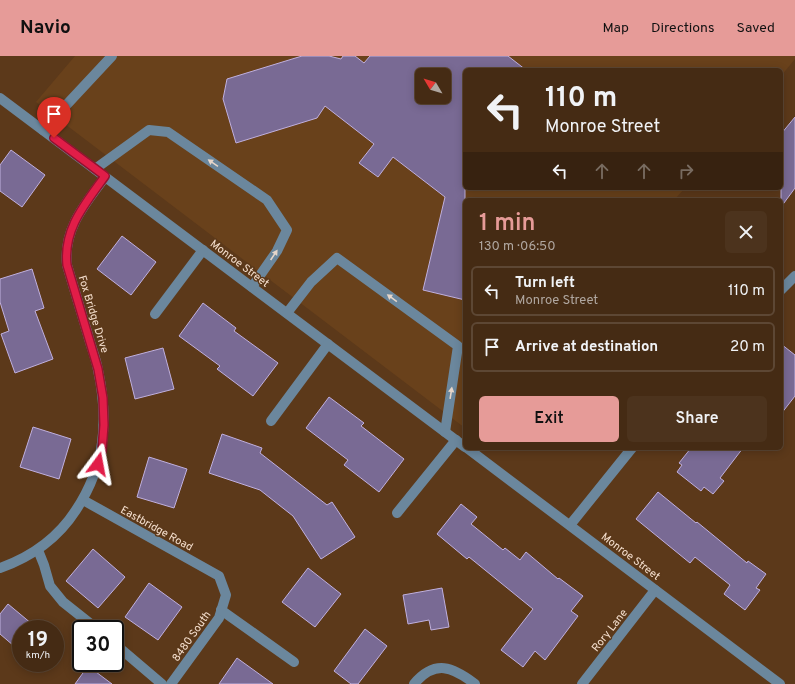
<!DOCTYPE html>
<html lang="en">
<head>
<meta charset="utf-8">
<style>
  :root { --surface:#452b14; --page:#4c331d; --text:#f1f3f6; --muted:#b0a7a0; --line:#5d4734; --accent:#e69b98 }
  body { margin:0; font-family:Overpass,sans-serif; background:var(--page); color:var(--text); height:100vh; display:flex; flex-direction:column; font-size:15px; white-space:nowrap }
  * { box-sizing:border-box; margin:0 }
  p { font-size:13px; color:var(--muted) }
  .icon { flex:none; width:22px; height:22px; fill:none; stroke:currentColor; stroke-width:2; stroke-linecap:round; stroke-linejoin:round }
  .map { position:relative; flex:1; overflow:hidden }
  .sheet { position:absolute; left:463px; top:142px; width:320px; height:252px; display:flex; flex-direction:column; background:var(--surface); border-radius:6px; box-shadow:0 2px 10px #0003,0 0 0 1px var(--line) }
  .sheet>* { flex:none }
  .banner { position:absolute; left:463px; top:12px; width:320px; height:122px; border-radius:6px; box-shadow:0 2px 10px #0003,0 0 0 1px var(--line); background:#452b14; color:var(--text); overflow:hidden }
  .needle { width:26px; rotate:308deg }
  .buttons { position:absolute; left:415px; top:12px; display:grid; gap:8px }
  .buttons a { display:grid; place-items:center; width:36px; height:36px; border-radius:6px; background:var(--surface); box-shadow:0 2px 10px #0003,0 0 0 1px var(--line); font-size:20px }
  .speed { position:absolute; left:12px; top:564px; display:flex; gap:8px; font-size:20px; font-weight:700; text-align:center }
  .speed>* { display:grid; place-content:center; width:52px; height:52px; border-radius:50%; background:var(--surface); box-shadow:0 2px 10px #0003,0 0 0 1px var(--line); line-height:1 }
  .speed small { font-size:10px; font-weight:400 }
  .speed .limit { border:2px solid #111; border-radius:6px; background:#fff; color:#111 }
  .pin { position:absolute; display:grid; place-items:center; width:34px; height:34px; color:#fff; margin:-41px -17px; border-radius:50% 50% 50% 0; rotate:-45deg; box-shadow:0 0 4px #0007 }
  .pin .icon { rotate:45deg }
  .me { position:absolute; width:44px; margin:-22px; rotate:13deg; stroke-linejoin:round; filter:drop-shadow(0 0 3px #0008) }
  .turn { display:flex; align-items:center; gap:14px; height:84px; padding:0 16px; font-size:18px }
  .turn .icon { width:52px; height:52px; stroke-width:2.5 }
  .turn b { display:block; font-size:28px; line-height:34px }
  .lanes { display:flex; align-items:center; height:38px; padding:0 16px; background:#0003; justify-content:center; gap:20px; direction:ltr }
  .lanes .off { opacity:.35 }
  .round { display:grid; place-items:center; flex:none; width:42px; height:42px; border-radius:6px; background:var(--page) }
  .head { display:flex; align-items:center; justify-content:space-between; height:68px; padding:0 16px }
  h1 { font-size:24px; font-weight:600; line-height:30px; color:var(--accent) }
  .cta { display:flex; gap:8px; margin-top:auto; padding:8px 16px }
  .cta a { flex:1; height:46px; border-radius:6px; background:var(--accent); color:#111; font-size:16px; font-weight:600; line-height:46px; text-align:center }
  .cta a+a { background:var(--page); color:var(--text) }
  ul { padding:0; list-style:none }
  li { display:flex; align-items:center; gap:12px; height:50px; margin:0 8px 6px; padding:0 8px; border:2px solid var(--line); border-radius:6px }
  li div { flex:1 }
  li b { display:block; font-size:15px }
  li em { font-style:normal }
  header { display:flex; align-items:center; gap:24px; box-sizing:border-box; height:56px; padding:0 20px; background:var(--accent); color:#111 }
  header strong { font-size:19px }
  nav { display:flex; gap:22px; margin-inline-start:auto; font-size:14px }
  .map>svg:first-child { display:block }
  .built { fill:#69411b; fill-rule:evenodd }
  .building { fill:#796a94; stroke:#c0b0de; fill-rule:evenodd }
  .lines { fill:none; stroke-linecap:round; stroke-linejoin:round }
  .minor { stroke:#6b879d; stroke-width:10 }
  .oneway { fill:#e7d6c9 }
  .route-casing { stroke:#92132f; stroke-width:10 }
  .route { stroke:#e11d48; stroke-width:7 }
  .labels { text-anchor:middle; stroke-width:3; stroke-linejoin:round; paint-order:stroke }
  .street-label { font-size:11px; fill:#f5dfce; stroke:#5c391a }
</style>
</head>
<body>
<header>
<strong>Navio</strong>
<nav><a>Map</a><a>Directions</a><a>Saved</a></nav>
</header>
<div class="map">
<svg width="795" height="628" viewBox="0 0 795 628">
  <rect width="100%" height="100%" fill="#5c391a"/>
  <path class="built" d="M75 0H795V3L781 20V14H465V132H685L674 144H465V372L36 46ZM422 19H444V41H422Z"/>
  <g class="building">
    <path d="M302 0H329L341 3 343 0H355L364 7 370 0H508L526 14H465V244L423 234 445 141 393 101 378 121 359 107 374 88 325 50 317 62 236 87 223 43 227 23ZM422 19H444V41H422Z"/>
    <polygon points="795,61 795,132 781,151 781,78"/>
    <polygon points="11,94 45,119 22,151 0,135 0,109"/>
    <polygon points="122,180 156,206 131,239 97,213"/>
    <polygon points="32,213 44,252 35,255 53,303 15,317 1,278 9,275 0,246 0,223"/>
    <polygon points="203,247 236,272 234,275 278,307 253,340 217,313 220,310 179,280"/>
    <polygon points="781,288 795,299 795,340 781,358"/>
    <polygon points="163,292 174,333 135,343 125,302"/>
    <polygon points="329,341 364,367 361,370 404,403 379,436 344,409 348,404 306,372"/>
    <polygon points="33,371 71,383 59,423 20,411"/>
    <polygon points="222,378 262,392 260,397 327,449 332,446 355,481 321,503 293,460 260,434 209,417"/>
    <polygon points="691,392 743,392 720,422 724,425 713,438 704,431 701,435 677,416 682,409 679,407"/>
    <polygon points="149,401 187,413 174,452 137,441"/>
    <polygon points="658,436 696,467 697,466 747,507 748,505 766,518 756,532 760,534 745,554 724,538 730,529 695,501 690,507 636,463"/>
    <polygon points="461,448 477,461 471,468 503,494 505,492 520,504 526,496 558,523 559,522 583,540 571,555 578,560 545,604 535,595 523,611 501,594 533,553 469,501 467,503 437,478"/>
    <polygon points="93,493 125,521 98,552 66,525"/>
    <polygon points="308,512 341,538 315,571 282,546"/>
    <polygon points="149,527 182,551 158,584 125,561"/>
    <polygon points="442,532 449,571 431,574 429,564 408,568 403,539"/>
    <polygon points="8,548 38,573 21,573 21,596 0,578 0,558"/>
    <polygon points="365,573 387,590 358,628 351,628 334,615"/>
    <polygon points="237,602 273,628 219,628"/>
    <polygon points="88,610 112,628 75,628"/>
  </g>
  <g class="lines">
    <g class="minor">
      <polyline points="0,42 465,391"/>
      <polyline points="43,74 112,0"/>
      <polyline points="95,113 149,74 168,76 267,144 287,174 277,195 252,231"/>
      <polyline points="781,234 795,220"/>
      <polyline points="287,257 311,226 337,202 458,290 445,376"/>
      <polyline points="155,258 203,194"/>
      <polyline points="271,365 328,288"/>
      <polyline points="467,392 780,628"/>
      <polyline points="83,444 219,520 226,539 219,562 171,628"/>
      <polyline points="397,457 456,384"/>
      <polyline points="570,469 632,392"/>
      <polyline points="38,494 44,509 50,530 63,546 97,573"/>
      <path d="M0 512C31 501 58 482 76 454 105 410 109 365 98 314 96 302 91 291 88 279 81 256 74 233 67 209 63 173 85 148 105 121"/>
      <polyline points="221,554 294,606"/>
      <polyline points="115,588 162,628"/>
      <path d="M414 628C435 603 453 611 475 628"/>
      <polyline points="582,628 655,534"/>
    </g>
  </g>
  <defs><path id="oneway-solid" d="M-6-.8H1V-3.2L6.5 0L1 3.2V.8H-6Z"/></defs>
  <g class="oneway">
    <use href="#oneway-solid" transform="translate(213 107) rotate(-146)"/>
    <use href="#oneway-solid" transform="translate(274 199) rotate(-56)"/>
    <use href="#oneway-solid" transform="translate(392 242) rotate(-144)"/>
    <use href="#oneway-solid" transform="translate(451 337) rotate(-81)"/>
  </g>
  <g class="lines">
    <defs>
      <path id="route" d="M54 82 105 120C85 148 63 173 67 209L98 313 103 342 104 369 102 395 98 408"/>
    </defs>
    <use href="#route" class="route-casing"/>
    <use href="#route" class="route"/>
  </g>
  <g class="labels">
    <g class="street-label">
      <text transform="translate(240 207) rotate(37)" y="4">Monroe Street</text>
      <text transform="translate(94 258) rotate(73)" y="4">Fox Bridge Drive</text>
      <text transform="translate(157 472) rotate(29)" y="4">Eastbridge Road</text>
      <text transform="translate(631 500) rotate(37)" y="4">Monroe Street</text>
      <text transform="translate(609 574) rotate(-52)" y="4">Rory Lane</text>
      <text transform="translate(191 580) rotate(-55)" y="4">8480 South</text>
    </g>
  </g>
</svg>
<div class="buttons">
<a><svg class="needle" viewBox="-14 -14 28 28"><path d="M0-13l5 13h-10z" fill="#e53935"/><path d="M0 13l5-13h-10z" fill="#b0a7a0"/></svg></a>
</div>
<div class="speed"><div>19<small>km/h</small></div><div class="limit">30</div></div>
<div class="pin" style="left:54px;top:82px;background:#d93025"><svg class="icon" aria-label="arrive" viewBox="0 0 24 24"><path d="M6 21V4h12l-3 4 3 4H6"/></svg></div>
<svg class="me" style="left:98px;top:408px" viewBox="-20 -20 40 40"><path d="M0-17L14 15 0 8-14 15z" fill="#e11d48" stroke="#fff" stroke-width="4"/></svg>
<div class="banner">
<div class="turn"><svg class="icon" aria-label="left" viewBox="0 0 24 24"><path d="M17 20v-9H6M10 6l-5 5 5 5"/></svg><div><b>110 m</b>Monroe Street</div></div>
<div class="lanes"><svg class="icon" aria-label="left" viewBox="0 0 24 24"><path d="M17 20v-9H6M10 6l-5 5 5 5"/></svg><svg class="icon off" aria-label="ahead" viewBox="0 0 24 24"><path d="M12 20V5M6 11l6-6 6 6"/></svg><svg class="icon off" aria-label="ahead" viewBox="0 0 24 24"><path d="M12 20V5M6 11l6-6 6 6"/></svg><svg class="icon off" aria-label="right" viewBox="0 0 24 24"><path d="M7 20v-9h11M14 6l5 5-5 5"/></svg></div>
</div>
<section class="sheet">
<div class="head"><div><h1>1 min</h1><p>130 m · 06:50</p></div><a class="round"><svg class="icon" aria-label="close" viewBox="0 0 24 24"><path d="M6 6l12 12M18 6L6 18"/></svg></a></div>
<ul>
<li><svg class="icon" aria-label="left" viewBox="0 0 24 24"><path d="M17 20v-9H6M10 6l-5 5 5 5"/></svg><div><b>Turn left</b><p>Monroe Street</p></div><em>110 m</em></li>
<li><svg class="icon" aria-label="arrive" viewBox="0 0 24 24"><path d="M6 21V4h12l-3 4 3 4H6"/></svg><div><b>Arrive at destination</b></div><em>20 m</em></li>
</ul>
<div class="cta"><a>Exit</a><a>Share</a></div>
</section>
</div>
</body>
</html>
